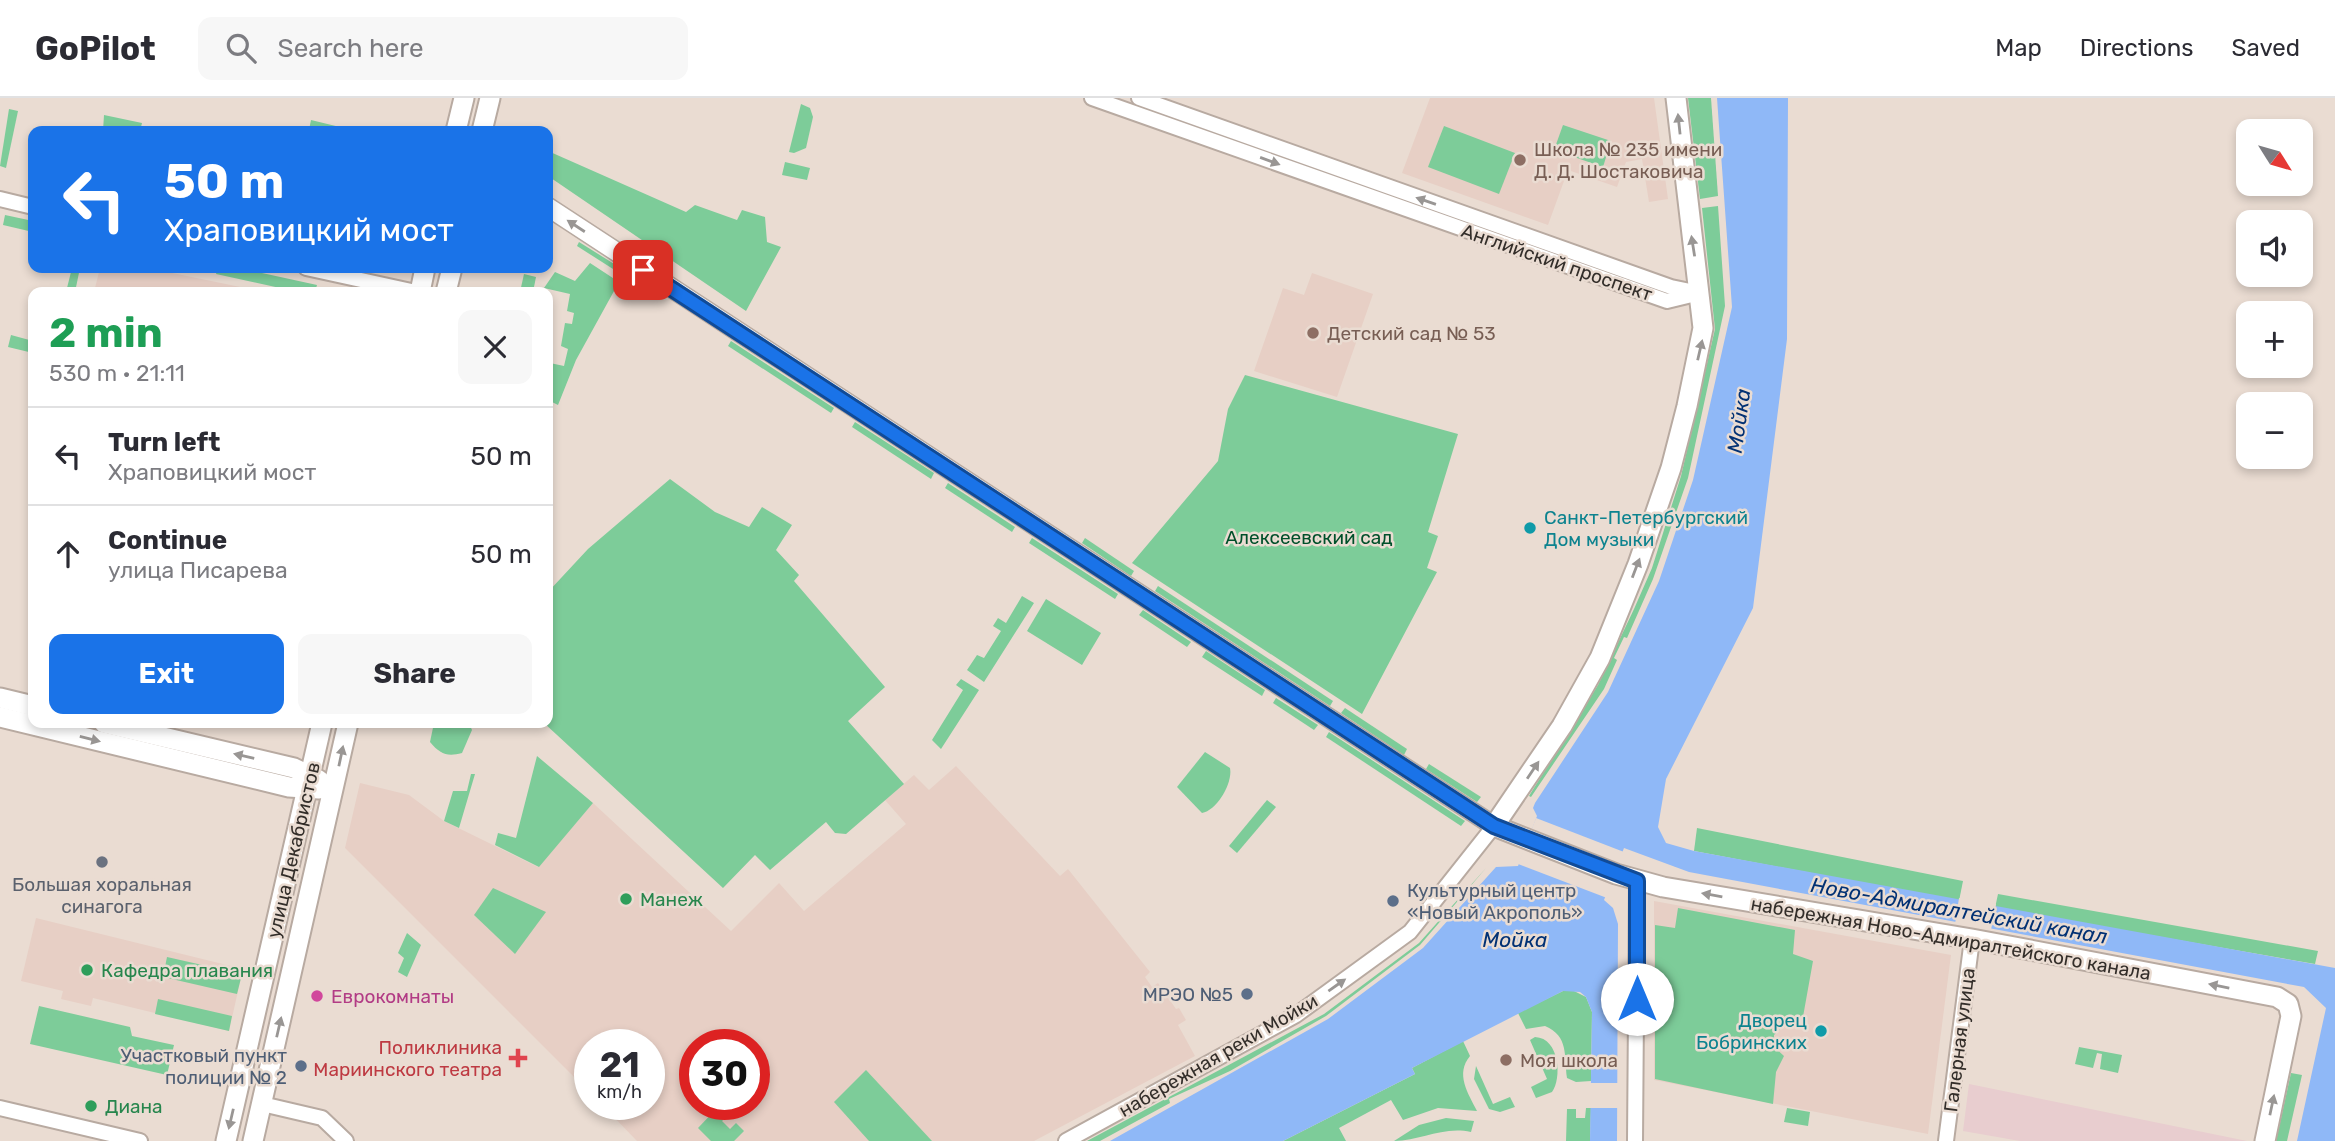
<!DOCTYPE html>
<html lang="en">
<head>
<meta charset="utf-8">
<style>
  :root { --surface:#fff; --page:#f7f7f7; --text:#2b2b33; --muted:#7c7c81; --line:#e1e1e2; --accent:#1a73e8 }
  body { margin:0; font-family:Rubik,sans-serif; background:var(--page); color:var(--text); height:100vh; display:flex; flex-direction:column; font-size:26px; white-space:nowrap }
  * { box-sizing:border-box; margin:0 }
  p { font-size:23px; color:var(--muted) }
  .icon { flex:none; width:38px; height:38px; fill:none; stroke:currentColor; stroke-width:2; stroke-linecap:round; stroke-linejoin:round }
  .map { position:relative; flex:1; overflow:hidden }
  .sheet { position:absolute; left:28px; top:189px; width:525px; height:441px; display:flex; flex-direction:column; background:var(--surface); border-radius:14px; box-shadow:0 4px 10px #0003 }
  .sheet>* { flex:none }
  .banner { position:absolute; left:28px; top:28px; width:525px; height:147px; border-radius:14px; box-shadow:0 4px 10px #0003; background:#1a73e8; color:#fff; overflow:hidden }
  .needle { width:46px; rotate:127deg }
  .buttons { position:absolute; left:2236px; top:21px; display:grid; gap:14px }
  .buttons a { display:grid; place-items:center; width:77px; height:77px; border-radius:14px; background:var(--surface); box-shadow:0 4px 10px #0003; font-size:35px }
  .speed { position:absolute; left:574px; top:931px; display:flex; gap:14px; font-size:35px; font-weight:700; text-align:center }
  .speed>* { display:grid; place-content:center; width:91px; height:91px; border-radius:50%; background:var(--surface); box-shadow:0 4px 10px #0003; line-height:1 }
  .speed small { font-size:18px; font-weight:400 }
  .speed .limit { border:10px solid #d22; background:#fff; color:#111 }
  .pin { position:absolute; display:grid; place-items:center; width:60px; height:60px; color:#fff; margin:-30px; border-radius:14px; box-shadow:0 4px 10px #0006 }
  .me { position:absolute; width:77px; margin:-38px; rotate:0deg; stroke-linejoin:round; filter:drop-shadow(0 0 5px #0008) }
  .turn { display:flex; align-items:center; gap:24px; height:147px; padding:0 21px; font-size:32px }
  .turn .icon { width:91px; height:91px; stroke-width:2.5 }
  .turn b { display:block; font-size:49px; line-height:60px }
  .round { display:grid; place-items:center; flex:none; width:74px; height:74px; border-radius:14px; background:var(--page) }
  .head { display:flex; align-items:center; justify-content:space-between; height:119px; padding:0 21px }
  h1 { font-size:42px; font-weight:700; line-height:52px; color:#1e9e55 }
  .cta { display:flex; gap:14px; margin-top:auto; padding:14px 21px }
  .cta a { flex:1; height:80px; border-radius:14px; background:var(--accent); color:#fff; font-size:28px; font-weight:700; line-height:80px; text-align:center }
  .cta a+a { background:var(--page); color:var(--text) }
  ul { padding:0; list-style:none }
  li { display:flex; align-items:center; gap:21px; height:98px; padding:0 21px; border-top:2px solid var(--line) }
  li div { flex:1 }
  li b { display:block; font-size:26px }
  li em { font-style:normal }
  header { display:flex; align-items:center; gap:42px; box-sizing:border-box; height:98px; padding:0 35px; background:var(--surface); border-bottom:2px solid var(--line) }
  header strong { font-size:33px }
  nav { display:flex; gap:38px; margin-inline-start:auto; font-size:24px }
  .search { width:490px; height:63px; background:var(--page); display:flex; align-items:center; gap:18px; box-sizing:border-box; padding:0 24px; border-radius:14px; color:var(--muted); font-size:26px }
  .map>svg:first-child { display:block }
  .commercial { fill:#e8cdcf }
  .education { fill:#e7cfc5; fill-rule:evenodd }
  .green { fill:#7dcc99 }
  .water { fill:#8fb8f7 }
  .pier { fill:#eadcd2 }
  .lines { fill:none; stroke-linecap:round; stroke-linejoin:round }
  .minor-casing { stroke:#b8aaa1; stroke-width:18 }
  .tertiary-casing { stroke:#b8aaa1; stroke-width:21 }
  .secondary-casing { stroke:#b8aaa1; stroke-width:23 }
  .minor { stroke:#fff; stroke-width:14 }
  .tertiary { stroke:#fff; stroke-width:18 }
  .secondary { stroke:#fff; stroke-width:19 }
  .oneway { fill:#999694 }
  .route-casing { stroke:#114b97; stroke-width:18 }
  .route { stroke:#1a73e8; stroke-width:12 }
  .education-dot { fill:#8d6e63; stroke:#eadcd2; stroke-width:2.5 }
  .culture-dot { fill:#0f9aa8; stroke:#eadcd2; stroke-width:2.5 }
  .worship-dot { fill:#6b7280; stroke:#eadcd2; stroke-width:2.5 }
  .leisure-dot { fill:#2e9e5b; stroke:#eadcd2; stroke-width:2.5 }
  .service-dot { fill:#5c6f8a; stroke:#eadcd2; stroke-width:2.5 }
  .hotel-dot { fill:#d1479c; stroke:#eadcd2; stroke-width:2.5 }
  .health-dot { fill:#e0444e; stroke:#eadcd2; stroke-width:2.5 }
  .labels { text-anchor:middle; stroke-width:5; stroke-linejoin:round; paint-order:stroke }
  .education-label { font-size:19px; fill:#785e54; stroke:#eadcd2; text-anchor:start }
  .street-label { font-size:19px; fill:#332e2a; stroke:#eadcd2 }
  .culture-label { font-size:19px; fill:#0d838f; stroke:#eadcd2; text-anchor:start }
  .park-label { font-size:19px; fill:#00502a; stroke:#eadcd2 }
  .worship-label { font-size:19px; fill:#5b616d; stroke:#eadcd2 }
  .service-label { font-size:19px; fill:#4e5e75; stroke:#eadcd2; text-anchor:end }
  .leisure-label { font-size:19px; fill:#27864d; stroke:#eadcd2; text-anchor:start }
  .hotel-label { font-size:19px; fill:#b23c85; stroke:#eadcd2; text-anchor:start }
  .health-label { font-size:19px; fill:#be3a42; stroke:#eadcd2; text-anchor:end }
  .water-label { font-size:21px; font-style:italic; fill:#023174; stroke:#eadcd2 }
</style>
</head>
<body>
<header>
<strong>GoPilot</strong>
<div class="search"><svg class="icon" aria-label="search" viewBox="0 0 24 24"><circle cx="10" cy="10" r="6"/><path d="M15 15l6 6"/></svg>Search here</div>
<nav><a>Map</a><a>Directions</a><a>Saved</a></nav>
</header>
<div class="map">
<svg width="2335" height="1043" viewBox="0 0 2335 1043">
  <rect width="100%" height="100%" fill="#eadcd2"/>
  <polygon class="commercial" points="1969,986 2110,1015 2247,1043 2020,1043 1963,1033"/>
  <g class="education">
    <polygon points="1430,0 1654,0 1668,101 1649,104 1642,61 1626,64 1617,89 1568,72 1548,127 1402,75"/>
    <polygon points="100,170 148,170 265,194 94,194"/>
    <polygon points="1312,175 1373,196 1337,299 1254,273 1283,190 1304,197"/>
    <path d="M956 668 1060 778 1068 771 1150 874 1145 879 1152 889 1158 885 1176 911 1179 910 1186 922 1178 927 1195 958 1034 1043H637L601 1006H649V947H590V995L345 750 360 685 409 697 444 723 538 769 593 705 731 833 779 785 804 813 906 726 885 702 914 677 929 692ZM695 947H754V1006H695Z"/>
    <polygon points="1654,803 1951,857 1928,1036 1654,982"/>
    <polygon points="36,820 243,871 229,933 93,900 91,908 61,901 63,893 21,883"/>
  </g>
  <g class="green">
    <polygon points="1688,0 1711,0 1718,98 1700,101"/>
    <polygon points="801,6 810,10 813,19 806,50 794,55 789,54"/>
    <polygon points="9,11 18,13 6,70 0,68"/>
    <polygon points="104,17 142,25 140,33 103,33"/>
    <polygon points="311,22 348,31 352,33 309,32"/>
    <polygon points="1563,27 1611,43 1603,69 1554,52"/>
    <polygon points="1444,28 1515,55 1499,96 1428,69"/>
    <polygon points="548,53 686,114 695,107 737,122 742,112 765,119 767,144 781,149 746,213 548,78"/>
    <polygon points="785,64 810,70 807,82 782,77"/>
    <polygon points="1718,108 1725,208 1688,380 1653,481 1627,540 1624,539 1614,560 1617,562 1604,591 1531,699 1529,698 1598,587 1634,511 1652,470 1681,378 1715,231 1702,110"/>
    <polygon points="5,117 33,123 33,134 3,127"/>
    <polygon points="579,144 627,174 624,178 577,148"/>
    <polygon points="590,165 619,184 576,262 558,307 548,302 550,265 564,268 568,251 561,248 565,225 572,226 574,215 567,213 570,196 544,190 555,174 575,183"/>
    <polygon points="72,170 80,170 75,194 66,194"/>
    <polygon points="218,170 239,170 317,187 315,194 298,194 216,176"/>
    <polygon points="524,176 536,179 533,194 520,194"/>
    <polygon points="11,237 33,243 33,255 8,249"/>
    <polygon points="731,243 834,310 831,315 728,248"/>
    <polygon points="1245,277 1458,336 1428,434 1438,438 1427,470 1437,474 1362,616 1132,465 1218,363 1228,311"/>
    <polygon points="855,324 934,375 931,381 852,329"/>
    <polygon points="670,381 715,414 749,429 762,409 792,427 776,452 799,477 794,483 885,589 848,623 904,686 846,736 835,735 826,724 770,772 755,757 723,790 544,625 548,625 548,494 588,451"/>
    <polygon points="948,385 1015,429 1012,434 945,390"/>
    <polygon points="1032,440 1118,496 1115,501 1029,445"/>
    <polygon points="1085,440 1134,473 1131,478 1082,445"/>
    <polygon points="1158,488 1333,603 1330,608 1155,493"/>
    <polygon points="1022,498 1034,505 984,584 967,572 977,557 984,560 1001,533 993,528 998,520 1006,525"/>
    <polygon points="1046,501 1101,535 1082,567 1027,533"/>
    <polygon points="1143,512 1191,544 1187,549 1139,517"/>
    <polygon points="1206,553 1265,592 1262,598 1202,559"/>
    <polygon points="961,581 979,592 941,651 932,642 963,592 956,587"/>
    <polygon points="1276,600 1318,627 1314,632 1273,605"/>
    <polygon points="1345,610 1407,651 1404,657 1341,615"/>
    <path d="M434 625H469L472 632 462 655C447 659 440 656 430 644Z"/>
    <polygon points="1329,634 1465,723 1461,728 1326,639"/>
    <path d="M1205 654 1230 670C1233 685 1217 712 1202 715L1177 689Z"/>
    <polygon points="537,658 593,705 539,769 495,747 498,735 516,740"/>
    <polygon points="1429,666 1481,699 1477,704 1426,671"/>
    <polygon points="471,676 475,676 459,730 444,723 453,693 467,693"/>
    <polygon points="1267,702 1276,709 1237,755 1229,748"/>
    <polygon points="1697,730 1963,783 1959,803 1694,753"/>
    <polygon points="1486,770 1420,847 1326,918 1230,973 1169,1001 1170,1005 1100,1043 1087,1043 1324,916 1419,845"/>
    <polygon points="493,790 546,814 515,856 474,817"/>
    <polygon points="1998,796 2318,853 2315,866 1995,810"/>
    <polygon points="1678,810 1795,832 1793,856 1813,863 1801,930 1782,929 1774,937 1774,949 1784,958 1776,974 1773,1006 1655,981 1655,827 1675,830"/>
    <polygon points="407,835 421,847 407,879 398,874 404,860 398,855"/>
    <polygon points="167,859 242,876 237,896 163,879"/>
    <path d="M1572 892 1586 899 1592 914 1591 983 1576 984 1567 980C1564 958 1569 938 1545 928L1526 931 1518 915 1563 893Z"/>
    <polygon points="158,901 232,918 229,933 155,916"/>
    <polygon points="39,908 130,929 132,938 174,947 167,977 30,946"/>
    <path d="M1535 939C1560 940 1562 981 1552 994L1536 1000 1531 989 1547 981 1530 942Z"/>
    <path d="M1463 943 1470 958C1455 976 1468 995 1477 1013L1438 1010 1403 1022 1391 1002 1339 1030 1346 1043H1283L1415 976 1412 970Z"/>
    <polygon points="2079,949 2122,957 2118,975 2100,971 2102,956 2097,955 2093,970 2075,966"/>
    <polygon points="1476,968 1493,1006 1510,999 1515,1009 1500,1014 1489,1011 1474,981"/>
    <polygon points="866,972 932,1043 869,1043 834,1004"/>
    <polygon points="2291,975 2302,977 2287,1043 2276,1043"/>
    <polygon points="719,1008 728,1017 722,1023 730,1031 736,1025 744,1033 734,1043 711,1043 698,1030"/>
    <polygon points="1586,1010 1591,1010 1590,1043 1566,1043 1567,1011 1576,1011 1576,1020 1585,1020"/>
    <polygon points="1787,1010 1810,1014 1808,1028 1784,1024"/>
    <path d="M1446 1020 1474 1023 1471 1034C1442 1028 1421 1043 1394 1043L1419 1027Z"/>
  </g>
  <polygon class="water" points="1717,0 1788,0 1787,241 1753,510 1666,681 1658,729 1666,745 1694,753 2335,870 2335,1043 2297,1043 2326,910 2304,889 1689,774 1624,750 1604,802 1613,810 1618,826 1617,1043 1590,1043 1592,914 1586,899 1580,894 1563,893 1412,970 1415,976 1283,1043 1110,1043 1328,921 1423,850 1496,769 1518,768 1537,718 1533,710 1535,705 1608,594 1659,483 1693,382 1732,209"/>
  <g class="pier">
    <polygon points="1536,720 1624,754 1607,800 1518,766"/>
    <polygon points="1959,800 1996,806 1991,832 1955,826"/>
    <rect x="1588" y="985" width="31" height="25"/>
  </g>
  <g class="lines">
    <defs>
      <g id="minor">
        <polyline points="1092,0 1667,203 1700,195"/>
        <polyline points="1139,0 1671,189 1695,194"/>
        <polyline points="0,101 33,109"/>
        <polyline points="306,170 416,194"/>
        <polyline points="262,1006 322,1020 346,1043"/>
        <polyline points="0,1010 140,1043"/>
        <polyline points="1066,1043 1296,917 1410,834 1494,728"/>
        <polyline points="1635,1043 1637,783"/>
        <polyline points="1946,1043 1972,841"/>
      </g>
      <polyline id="tertiary" points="548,109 1494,728"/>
      <g id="secondary">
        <polyline points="1676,0 1703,230 1687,308 1671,370 1638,466 1600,560 1562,628 1494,728 1616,776 1663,789 1972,841 2277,899 2288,906 2291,918 2265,1043"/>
        <polyline points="456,33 464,0"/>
        <polyline points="482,33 490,0"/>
        <polyline points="420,194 425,170"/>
        <polyline points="446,194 452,170"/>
        <polyline points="0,600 33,608"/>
        <polyline points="0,619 289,689 319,691"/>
        <polyline points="104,625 294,670 319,682"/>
        <polyline points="226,1043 322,625"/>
        <polyline points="253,1043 348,625"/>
      </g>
    </defs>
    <use href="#minor" class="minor-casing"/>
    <use href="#tertiary" class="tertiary-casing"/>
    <use href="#secondary" class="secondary-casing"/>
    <use href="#minor" class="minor"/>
    <use href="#tertiary" class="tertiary"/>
    <use href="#secondary" class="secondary"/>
  </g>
  <defs><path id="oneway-solid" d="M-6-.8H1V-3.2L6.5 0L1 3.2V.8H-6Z" transform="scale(1.75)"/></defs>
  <g class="oneway">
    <use href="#oneway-solid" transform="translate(1679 26) rotate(-96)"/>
    <use href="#oneway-solid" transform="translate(1270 63) rotate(20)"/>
    <use href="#oneway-solid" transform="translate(1426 103) rotate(-161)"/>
    <use href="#oneway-solid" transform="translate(576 128) rotate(-147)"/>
    <use href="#oneway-solid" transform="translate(1693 148) rotate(-99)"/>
    <use href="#oneway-solid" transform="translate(1700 252) rotate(-77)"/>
    <use href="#oneway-solid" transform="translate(1636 470) rotate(-69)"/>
    <use href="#oneway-solid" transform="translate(90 641) rotate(14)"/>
    <use href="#oneway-solid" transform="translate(244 658) rotate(-167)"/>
    <use href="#oneway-solid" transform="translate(341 658) rotate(-78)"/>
    <use href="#oneway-solid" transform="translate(1533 672) rotate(-56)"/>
    <use href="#oneway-solid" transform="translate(1712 797) rotate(-170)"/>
    <use href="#oneway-solid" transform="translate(1337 887) rotate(-35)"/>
    <use href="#oneway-solid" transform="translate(2219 888) rotate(-169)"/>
    <use href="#oneway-solid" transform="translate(279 929) rotate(-77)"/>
    <use href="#oneway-solid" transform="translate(2272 1007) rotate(-78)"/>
    <use href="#oneway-solid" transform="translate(231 1021) rotate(103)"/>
  </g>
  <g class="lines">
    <defs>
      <polyline id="route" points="643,172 1494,728 1637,783 1637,901"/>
    </defs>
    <use href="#route" class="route-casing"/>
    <use href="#route" class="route"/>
  </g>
  <g class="education-dot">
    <circle cx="1520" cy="62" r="7"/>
    <circle cx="1313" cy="235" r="7"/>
    <circle cx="1506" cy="962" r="7"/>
  </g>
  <g class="culture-dot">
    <circle cx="1530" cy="430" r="7"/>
    <circle cx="1821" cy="933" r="7"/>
  </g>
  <circle class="worship-dot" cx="102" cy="764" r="7"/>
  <g class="leisure-dot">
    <circle cx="626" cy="801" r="7"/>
    <circle cx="87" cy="872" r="7"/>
    <circle cx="91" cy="1008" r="7"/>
  </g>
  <g class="service-dot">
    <circle cx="1393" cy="803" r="7"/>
    <circle cx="1247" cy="896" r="7"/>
    <circle cx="301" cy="968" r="7"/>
  </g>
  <circle class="hotel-dot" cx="317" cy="898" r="7"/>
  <path class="health-dot" d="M514.5 949.5h7v7h7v7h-7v7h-7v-7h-7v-7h7z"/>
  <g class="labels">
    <g class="education-label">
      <text x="1534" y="58">Школа № 235 имени<tspan x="1534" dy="22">Д. Д. Шостаковича</tspan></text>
      <text x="1327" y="242">Детский сад № 53</text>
      <text x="1520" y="969">Моя школа</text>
    </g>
    <g class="street-label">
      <text transform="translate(1557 164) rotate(19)" y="7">Английский проспект</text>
      <text transform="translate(293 752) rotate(-77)" y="7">улица Декабристов</text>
      <text transform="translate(1951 840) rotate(10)" y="7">набережная Ново-Адмиралтейского канала</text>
      <text transform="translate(1959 942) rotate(-83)" y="7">Галерная улица</text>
      <text transform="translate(1218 957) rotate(-30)" y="7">набережная реки Мойки</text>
    </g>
    <g class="culture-label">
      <text x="1544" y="426">Санкт-Петербургский<tspan x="1544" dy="22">Дом музыки</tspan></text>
      <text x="1807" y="929" text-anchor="end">Дворец<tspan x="1807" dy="22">Бобринских</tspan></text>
    </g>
    <g class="park-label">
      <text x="1309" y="446">Алексеевский сад</text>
    </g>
    <g class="worship-label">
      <text x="102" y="793">Большая хоральная<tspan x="102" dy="22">синагога</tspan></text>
    </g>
    <g class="service-label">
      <text x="1407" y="799" text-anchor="start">Культурный центр<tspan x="1407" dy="22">«Новый Акрополь»</tspan></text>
      <text x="1233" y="903">МРЭО №5</text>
      <text x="287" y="964">Участковый пункт<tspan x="287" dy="22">полиции № 2</tspan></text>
    </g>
    <g class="leisure-label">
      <text x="640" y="808">Манеж</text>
      <text x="101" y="879">Кафедра плавания</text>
      <text x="105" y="1015">Диана</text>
    </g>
    <g class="hotel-label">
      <text x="331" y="905">Еврокомнаты</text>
    </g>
    <g class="health-label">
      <text x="502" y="956">Поликлиника<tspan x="502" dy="22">Мариинского театра</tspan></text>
    </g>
    <g class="water-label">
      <text transform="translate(1739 323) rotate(-82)" y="7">Мойка</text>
      <text transform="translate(1959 813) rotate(10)" y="7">Ново-Адмиралтейский канал</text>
      <text x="1515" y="849">Мойка</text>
    </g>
  </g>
</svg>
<div class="buttons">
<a><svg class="needle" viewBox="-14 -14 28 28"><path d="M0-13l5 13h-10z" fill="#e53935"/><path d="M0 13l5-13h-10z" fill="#7c7c81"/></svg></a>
<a><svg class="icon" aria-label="sound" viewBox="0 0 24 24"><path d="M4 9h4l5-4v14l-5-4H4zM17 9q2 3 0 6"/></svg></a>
<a>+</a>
<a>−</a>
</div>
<div class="speed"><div>21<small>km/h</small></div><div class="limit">30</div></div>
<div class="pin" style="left:643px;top:172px;background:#d93025"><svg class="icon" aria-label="arrive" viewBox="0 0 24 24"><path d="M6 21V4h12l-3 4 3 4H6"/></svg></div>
<svg class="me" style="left:1637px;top:901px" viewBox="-20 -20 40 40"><circle r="19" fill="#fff"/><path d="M0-13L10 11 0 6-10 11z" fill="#1a73e8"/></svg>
<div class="banner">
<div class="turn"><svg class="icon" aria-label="left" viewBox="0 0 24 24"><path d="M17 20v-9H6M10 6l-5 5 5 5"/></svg><div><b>50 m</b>Храповицкий мост</div></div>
</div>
<section class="sheet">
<div class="head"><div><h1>2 min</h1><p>530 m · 21:11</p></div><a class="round"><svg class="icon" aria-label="close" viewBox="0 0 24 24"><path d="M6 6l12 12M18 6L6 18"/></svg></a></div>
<ul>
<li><svg class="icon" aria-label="left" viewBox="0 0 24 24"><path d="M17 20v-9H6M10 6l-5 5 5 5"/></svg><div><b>Turn left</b><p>Храповицкий мост</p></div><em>50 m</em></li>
<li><svg class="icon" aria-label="ahead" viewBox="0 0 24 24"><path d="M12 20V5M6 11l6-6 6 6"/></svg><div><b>Continue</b><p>улица Писарева</p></div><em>50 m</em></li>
</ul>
<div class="cta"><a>Exit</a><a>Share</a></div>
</section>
</div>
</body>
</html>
